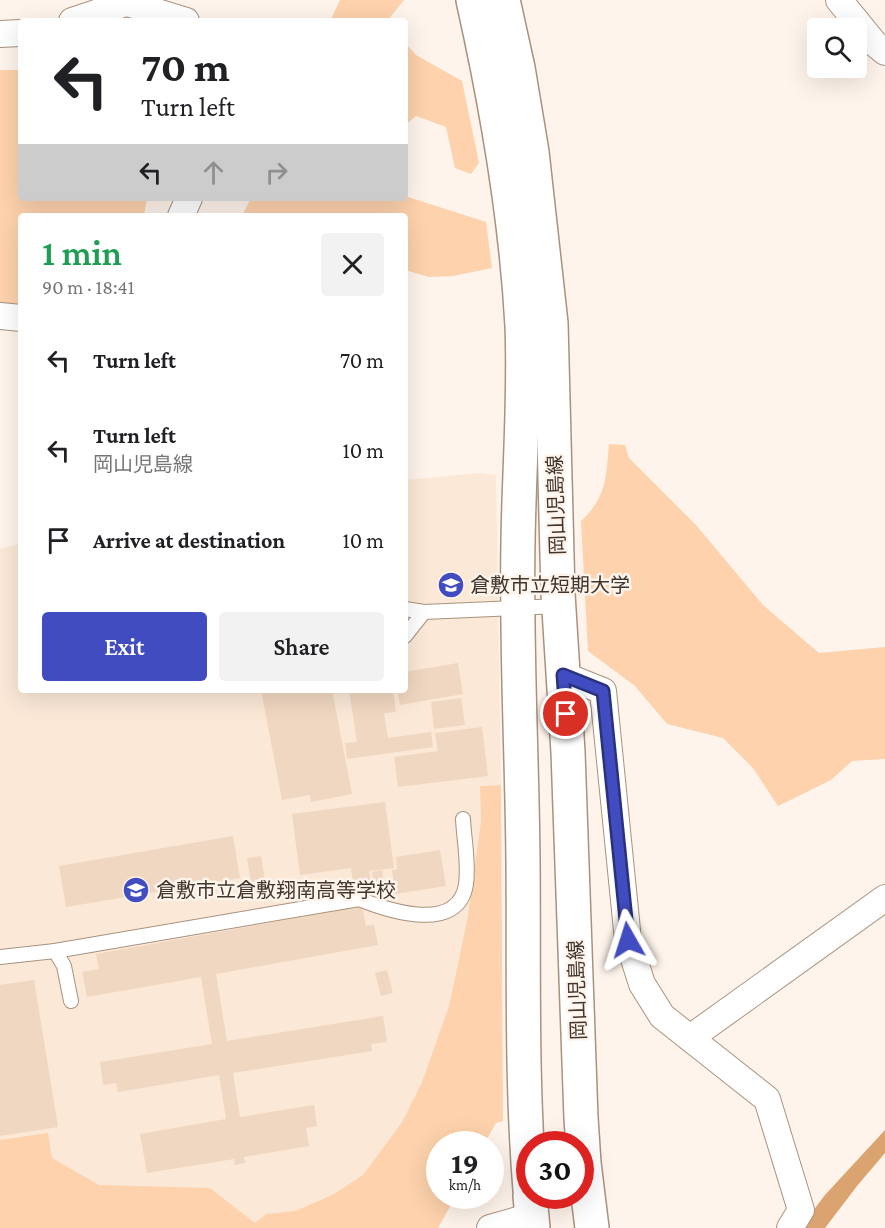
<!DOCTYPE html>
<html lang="en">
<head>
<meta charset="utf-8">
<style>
  :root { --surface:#fff; --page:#f2f2f2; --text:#202124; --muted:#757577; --accent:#404cc0 }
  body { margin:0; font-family:"Crimson Pro","Noto Sans JP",serif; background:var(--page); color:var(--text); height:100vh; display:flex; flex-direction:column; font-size:22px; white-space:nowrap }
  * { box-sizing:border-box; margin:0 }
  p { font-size:20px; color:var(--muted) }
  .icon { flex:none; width:33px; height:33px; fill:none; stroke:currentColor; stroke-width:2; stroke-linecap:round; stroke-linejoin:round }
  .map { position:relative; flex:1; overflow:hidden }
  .drawer { position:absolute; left:18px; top:213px; width:390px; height:480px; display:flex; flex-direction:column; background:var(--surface); border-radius:6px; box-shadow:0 6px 24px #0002 }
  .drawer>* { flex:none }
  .guide { position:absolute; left:18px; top:18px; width:390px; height:183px; border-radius:6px; box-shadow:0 6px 24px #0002; background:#fff; color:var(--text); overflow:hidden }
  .tools { position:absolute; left:807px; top:18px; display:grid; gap:12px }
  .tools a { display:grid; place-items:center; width:60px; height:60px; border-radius:6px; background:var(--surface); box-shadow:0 6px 24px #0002; font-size:30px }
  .speed { position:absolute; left:426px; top:1131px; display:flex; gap:12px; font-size:30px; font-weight:700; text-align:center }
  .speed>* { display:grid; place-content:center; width:78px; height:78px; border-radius:50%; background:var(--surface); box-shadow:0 6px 24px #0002; line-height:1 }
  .speed small { font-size:15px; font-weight:400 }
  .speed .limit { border:9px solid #d22; background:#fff; color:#111 }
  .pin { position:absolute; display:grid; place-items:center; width:51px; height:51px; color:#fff; margin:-26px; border:3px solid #fff; border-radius:50%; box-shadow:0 2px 6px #0007 }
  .me { position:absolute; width:66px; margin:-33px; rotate:354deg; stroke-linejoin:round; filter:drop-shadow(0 0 4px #0008) }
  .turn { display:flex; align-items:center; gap:21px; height:126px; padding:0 24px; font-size:27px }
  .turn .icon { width:78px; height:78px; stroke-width:2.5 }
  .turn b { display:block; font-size:42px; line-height:51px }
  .lanes { display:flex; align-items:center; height:57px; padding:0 24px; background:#0003; justify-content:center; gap:30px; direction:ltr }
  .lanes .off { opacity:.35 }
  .round { display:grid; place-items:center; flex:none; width:63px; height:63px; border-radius:6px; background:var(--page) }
  .summary { display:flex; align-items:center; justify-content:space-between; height:102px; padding:0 24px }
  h1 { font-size:36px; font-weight:600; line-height:45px; color:#1e9e55 }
  .action { display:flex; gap:12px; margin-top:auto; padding:12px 24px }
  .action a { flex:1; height:69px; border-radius:6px; background:var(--accent); color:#fff; font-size:24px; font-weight:600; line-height:69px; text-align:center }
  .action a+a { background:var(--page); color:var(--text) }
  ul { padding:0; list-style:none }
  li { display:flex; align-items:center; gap:18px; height:90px; padding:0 24px }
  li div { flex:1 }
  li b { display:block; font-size:22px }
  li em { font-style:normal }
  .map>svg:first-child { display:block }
  .built { fill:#fbe8d7 }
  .green { fill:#fdd2ac }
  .water { fill:#dba36f }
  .building { fill:#f0d7c1 }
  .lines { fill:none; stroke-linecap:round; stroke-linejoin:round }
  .service-casing { stroke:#a9927d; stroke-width:16 }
  .minor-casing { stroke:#a9927d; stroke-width:28 }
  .primary-casing { stroke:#a9927d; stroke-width:36 }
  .service { stroke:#fff; stroke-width:14 }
  .minor { stroke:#fff; stroke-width:26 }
  .primary { stroke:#fff; stroke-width:33 }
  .route-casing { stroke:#2a317d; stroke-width:15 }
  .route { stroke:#404cc0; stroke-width:10 }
  .labels { text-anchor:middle; stroke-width:5; stroke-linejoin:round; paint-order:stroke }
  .street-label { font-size:20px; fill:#40362e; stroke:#fef4eb }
  .poi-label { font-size:20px; fill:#40362e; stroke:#fef4eb; text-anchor:start }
</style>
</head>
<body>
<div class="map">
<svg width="885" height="1228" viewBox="0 0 885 1228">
  <rect width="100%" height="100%" fill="#fef4eb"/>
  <polygon class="built" points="480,473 496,475 501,785 480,786 481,821 467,921 449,1006 422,1082 402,1122 363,1175 332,1195 295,1211 266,1214 255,1223 209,1228 0,1198 0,549 21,543 21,690 405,690 405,480"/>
  <g class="green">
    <polygon points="340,0 404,0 387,21 330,21"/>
    <polygon points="405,43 416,55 462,81 479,163 471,174 455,168 446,127 416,116 405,125"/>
    <polygon points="0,70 21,70 21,198 147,198 144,216 21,216 21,310 0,308"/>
    <polygon points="405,196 486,222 492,268 453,276 429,277 405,270 405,216 242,216 251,198 405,198"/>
    <path d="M609 444 625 445 629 458 696 525 763 605 819 653 885 647V759L852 761 831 780 778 806 753 768 723 738 667 724 635 686 588 651 581 521C607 497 606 477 609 444Z"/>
    <polygon points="501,785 503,1121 496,1123 484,1144 440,1144 440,1196 456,1196 438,1228 0,1228 0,1140 48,1133 52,1158 99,1185 210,1188 255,1223 266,1214 295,1211 332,1195 363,1175 402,1122 422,1082 449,1006 467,921 481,821 480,786"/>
  </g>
  <polygon class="water" points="885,1130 885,1153 857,1186 825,1228 800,1228 825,1195"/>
  <g class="building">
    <polygon points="458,663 463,694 400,705 397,690 405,690 405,672"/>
    <polygon points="261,690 332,690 352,794 311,802 310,795 282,800"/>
    <polygon points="349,690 393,690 396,712 384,713 388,738 431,732 433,747 347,759 345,743 357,742"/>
    <polygon points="461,698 465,725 434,729 431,702"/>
    <polygon points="482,727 488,776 398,787 394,757 438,751 435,733"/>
    <polygon points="385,802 394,868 369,871 371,881 353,884 351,868 300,875 292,814"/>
    <polygon points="233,836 240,878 66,907 59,866"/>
    <polygon points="440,850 446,886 395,894 392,870 397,869 396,857"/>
    <polygon points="261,856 265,880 251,882 247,858"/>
    <polygon points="382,870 386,892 375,894 372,872"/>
    <polygon points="362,906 366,926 374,925 378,945 216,974 227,1041 383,1016 387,1042 371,1044 372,1051 233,1073 240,1117 314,1105 317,1126 306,1128 309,1146 244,1157 245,1163 235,1165 234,1159 147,1173 140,1134 226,1119 219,1075 118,1092 116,1083 103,1085 100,1062 212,1044 201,977 87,997 82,972 99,969 96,954"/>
    <polygon points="387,970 393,993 381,996 375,973"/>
    <polygon points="34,980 58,1127 0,1136 0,985"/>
  </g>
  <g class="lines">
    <defs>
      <g id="service">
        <polyline points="405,609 424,612 559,606"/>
        <polyline points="405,636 424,612"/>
        <path d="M55 951 359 899C389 911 459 934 466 884 469 863 464 840 463 819"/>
        <polyline points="0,957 55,951 64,966 71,1001"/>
      </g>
      <g id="minor">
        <polyline points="118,0 186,21"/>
        <polyline points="839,0 874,43 885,52"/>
        <polyline points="72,21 126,3"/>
        <polyline points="0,34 21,33"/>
        <polyline points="181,216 189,198"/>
        <polyline points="0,316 21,318"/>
        <polyline points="563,675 603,691 628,940 642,984 662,1016 767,1099 801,1210 790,1228"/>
        <polyline points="690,1038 885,898"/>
        <polyline points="490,1228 532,1216"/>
      </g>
      <g id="primary">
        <path d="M473 0C497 107 516 216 522 326 525 398 519 470 518 542 516 648 522 754 523 860 524 970 521 1080 530 1190"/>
        <polyline points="503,0 518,68 532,152 551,323 558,594 568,752 581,1118 584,1163 592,1228"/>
        <polyline points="530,1196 533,1228"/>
      </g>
    </defs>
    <use href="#service" class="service-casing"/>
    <use href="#minor" class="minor-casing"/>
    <use href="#primary" class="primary-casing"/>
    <use href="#service" class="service"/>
    <use href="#minor" class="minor"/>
    <use href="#primary" class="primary"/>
  </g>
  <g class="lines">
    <defs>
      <polyline id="route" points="566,714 563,675 603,691 628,940"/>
    </defs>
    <use href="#route" class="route-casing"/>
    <use href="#route" class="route"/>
  </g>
  <defs>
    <symbol id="university-disc" viewBox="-11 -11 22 22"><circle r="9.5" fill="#404cc0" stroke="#fef4eb"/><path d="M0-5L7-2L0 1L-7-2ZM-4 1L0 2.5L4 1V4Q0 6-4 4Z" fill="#fff"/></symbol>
    <symbol id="school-disc" viewBox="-11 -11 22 22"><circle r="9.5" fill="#404cc0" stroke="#fef4eb"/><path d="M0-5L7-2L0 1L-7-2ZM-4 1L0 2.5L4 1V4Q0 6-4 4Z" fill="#fff"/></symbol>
  </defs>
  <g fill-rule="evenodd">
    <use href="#university-disc" x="436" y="570" width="30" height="30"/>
    <use href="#school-disc" x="121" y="875" width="30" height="30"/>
  </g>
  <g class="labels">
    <g class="street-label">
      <text transform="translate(556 505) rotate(-92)" y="7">岡山児島線</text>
      <text transform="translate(577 990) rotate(-92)" y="7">岡山児島線</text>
    </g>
    <g class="poi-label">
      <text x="470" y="592">倉敷市立短期大学</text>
      <text x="156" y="897">倉敷市立倉敷翔南高等学校</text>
    </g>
  </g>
</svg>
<div class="tools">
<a><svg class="icon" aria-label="search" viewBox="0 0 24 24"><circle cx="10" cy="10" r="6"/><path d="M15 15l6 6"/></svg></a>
</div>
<div class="speed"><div>19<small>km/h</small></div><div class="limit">30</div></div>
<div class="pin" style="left:566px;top:714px;background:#d93025"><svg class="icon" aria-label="arrive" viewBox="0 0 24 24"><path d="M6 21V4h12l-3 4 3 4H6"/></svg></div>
<svg class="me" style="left:628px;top:940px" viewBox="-20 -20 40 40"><path d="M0-17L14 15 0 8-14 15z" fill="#404cc0" stroke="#fff" stroke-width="4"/></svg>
<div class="guide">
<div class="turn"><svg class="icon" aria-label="left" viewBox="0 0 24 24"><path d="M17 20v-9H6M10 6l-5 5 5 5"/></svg><div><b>70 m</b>Turn left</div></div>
<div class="lanes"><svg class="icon" aria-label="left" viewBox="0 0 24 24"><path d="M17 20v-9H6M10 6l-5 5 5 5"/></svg><svg class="icon off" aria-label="ahead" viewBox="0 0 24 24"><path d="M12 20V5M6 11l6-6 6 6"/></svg><svg class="icon off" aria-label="right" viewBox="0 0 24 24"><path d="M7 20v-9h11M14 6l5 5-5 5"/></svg></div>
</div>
<section class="drawer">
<div class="summary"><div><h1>1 min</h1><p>90 m · 18:41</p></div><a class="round"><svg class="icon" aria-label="close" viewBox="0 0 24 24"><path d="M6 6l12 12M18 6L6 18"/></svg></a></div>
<ul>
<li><svg class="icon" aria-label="left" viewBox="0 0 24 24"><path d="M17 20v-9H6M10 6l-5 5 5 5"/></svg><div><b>Turn left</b></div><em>70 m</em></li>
<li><svg class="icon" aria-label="left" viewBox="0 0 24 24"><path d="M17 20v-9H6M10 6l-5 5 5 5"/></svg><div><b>Turn left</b><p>岡山児島線</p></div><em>10 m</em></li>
<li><svg class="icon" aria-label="arrive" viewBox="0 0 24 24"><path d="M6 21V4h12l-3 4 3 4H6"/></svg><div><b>Arrive at destination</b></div><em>10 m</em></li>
</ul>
<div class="action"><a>Exit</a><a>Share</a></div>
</section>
</div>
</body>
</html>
